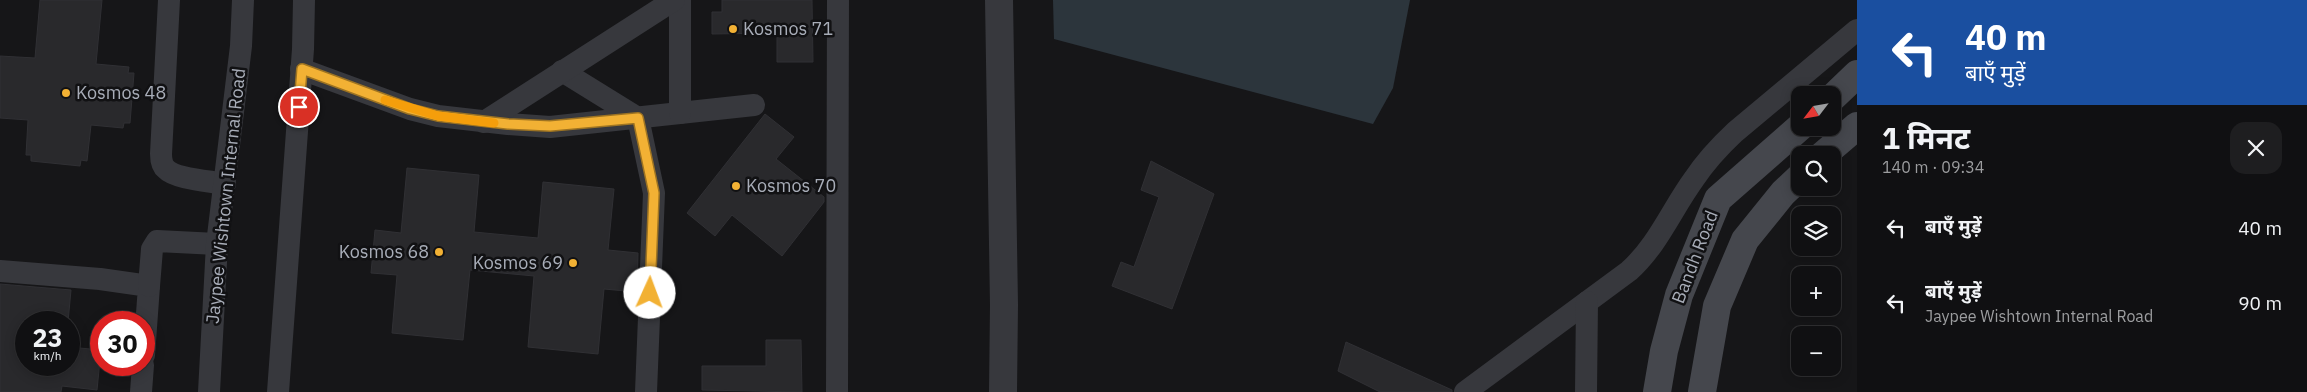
<!DOCTYPE html>
<html lang="hi">
<head>
<meta charset="utf-8">
<style>
  :root { --surface:#101012; --page:#1e1e20; --text:#f1f3f6; --muted:#9c9d9f; --line:#303032 }
  body { margin:0; font-family:"IBM Plex Sans","Noto Sans Devanagari",sans-serif; background:var(--page); color:var(--text); height:100vh; display:flex; flex-direction:column; font-size:19px; white-space:nowrap }
  * { box-sizing:border-box; margin:0 }
  p { font-size:16px; color:var(--muted) }
  .icon { flex:none; width:28px; height:28px; fill:none; stroke:currentColor; stroke-width:2; stroke-linecap:round; stroke-linejoin:round }
  .map { position:relative; flex:1; overflow:hidden }
  .panel { display:flex; flex-direction:column; background:var(--surface); width:450px }
  .panel>* { flex:none }
  .guide { background:#1a4fa0; color:#fff; overflow:hidden }
  .needle { width:32px; rotate:239deg }
  .fabs { position:absolute; left:1791px; top:86px; display:grid; gap:10px }
  .fabs a { display:grid; place-items:center; width:50px; height:50px; border-radius:10px; background:var(--surface); box-shadow:0 2px 12px #0003,0 0 0 1px var(--line); font-size:25px }
  .speed { position:absolute; left:15px; top:311px; display:flex; gap:10px; font-size:25px; font-weight:700; text-align:center }
  .speed>* { display:grid; place-content:center; width:65px; height:65px; border-radius:50%; background:var(--surface); box-shadow:0 2px 12px #0003,0 0 0 1px var(--line); line-height:1 }
  .speed small { font-size:12px; font-weight:400 }
  .speed .limit { border:8px solid #d22; background:#fff; color:#111 }
  .pin { position:absolute; display:grid; place-items:center; width:42px; height:42px; color:#fff; margin:-21px; border:2px solid #fff; border-radius:50%; box-shadow:0 1px 5px #0007 }
  .me { position:absolute; width:55px; margin:-28px; rotate:2deg; stroke-linejoin:round; filter:drop-shadow(0 0 4px #0008) }
  .turn { display:flex; align-items:center; gap:18px; height:105px; padding:0 25px; font-size:22px }
  .turn .icon { width:65px; height:65px; stroke-width:2.5 }
  .turn b { display:block; font-size:35px; line-height:42px }
  .round { display:grid; place-items:center; flex:none; width:52px; height:52px; border-radius:15px; background:var(--page) }
  .headline { display:flex; align-items:center; justify-content:space-between; height:85px; padding:0 25px }
  h1 { font-size:30px; font-weight:700; line-height:38px }
  ul { padding:0; list-style:none }
  li { display:flex; align-items:center; gap:15px; height:75px; padding:0 25px }
  li div { flex:1 }
  li b { display:block; font-size:19px }
  li em { font-style:normal }
  main { display:flex; flex:1; min-height:0 }
  .map>svg:first-child { display:block }
  .water { fill:#2c353c }
  .building { fill:#29292c; stroke:#303034 }
  .lines { fill:none; stroke-linecap:round; stroke-linejoin:round }
  .minor { stroke:#37383d; stroke-width:22 }
  .tertiary { stroke:#37383d; stroke-width:28 }
  .secondary { stroke:#45474d; stroke-width:28 }
  .route-casing { stroke:#9d7322; stroke-width:12 }
  .route { stroke:#f2b134; stroke-width:9 }
  .slow { stroke:#f59e0b; stroke-width:9 }
  .poi-dot { fill:#f2b134; stroke:#111113; stroke-width:2 }
  .labels { text-anchor:middle; stroke-width:5; stroke-linejoin:round; paint-order:stroke }
  .poi-label { font-size:18px; fill:#a8adb8; stroke:#111113; text-anchor:start }
  .street-label { font-size:18px; fill:#a8adb8; stroke:#111113 }
</style>
</head>
<body>
<main>
<div class="map">
<svg width="1857" height="392" viewBox="0 0 1857 392">
  <rect width="100%" height="100%" fill="#161618"/>
  <polygon class="water" points="1053,0 1410,0 1393,88 1373,124 1054,39"/>
  <g class="building">
    <polygon points="40,0 102,0 96,64 129,67 128,73 134,73 130,123 124,123 123,128 91,125 87,161 81,160 80,166 31,161 31,155 26,155 28,120 0,118 0,56 35,58"/>
    <polygon points="722,0 812,0 813,62 777,62 777,33 712,34 712,12 722,12"/>
    <polygon points="765,114 794,137 776,159 824,197 824,202 782,256 732,215 715,236 687,213"/>
    <polygon points="1151,161 1214,194 1172,309 1112,286 1121,262 1134,267 1159,197 1141,190"/>
    <polygon points="407,168 479,175 474,232 538,238 543,182 614,189 608,250 638,253 637,292 604,289 598,354 528,347 534,276 470,270 463,340 392,333 397,275 371,273 375,230 401,233"/>
    <polygon points="0,284 71,290 68,322 26,322 26,365 69,365 69,347 101,350 97,390 62,386 61,392 0,392"/>
    <polygon points="766,340 801,340 802,392 702,390 702,366 766,366"/>
    <polygon points="1346,342 1452,390 1452,392 1380,392 1338,371"/>
  </g>
  <g class="lines">
    <g class="minor">
      <path d="M169 0 161 154C161 159 162 166 166 169 175 179 211 181 225 184"/>
      <polyline points="301,69 410,109 438,116 508,124 550,127 754,105"/>
      <polyline points="562,71 638,118 654,193 646,392"/>
      <polyline points="680,113 680,0"/>
      <polyline points="484,122 674,0"/>
      <polyline points="0,271 100,279 149,286 144,355"/>
      <polyline points="149,286 152,249 157,241 217,244"/>
      <polyline points="141,392 143,365"/>
      <polyline points="209,392 217,244 241,46 243,0"/>
      <polyline points="278,392 303,49 304,0"/>
      <polyline points="837,392 838,0"/>
      <path d="M1465 392 1629 271C1658 245 1672 209 1694 179 1706 161 1720 146 1735 132L1857 30"/>
      <polyline points="1586,392 1587,302"/>
    </g>
    <polyline class="tertiary" points="999,0 1004,305 1003,392"/>
    <g class="secondary">
      <polyline points="1832,98 1857,74"/>
      <polyline points="1823,155 1857,126"/>
      <polyline points="1657,392 1664,351 1679,295 1718,199 1800,127"/>
      <polyline points="1702,392 1717,306 1745,240 1783,193 1800,177"/>
    </g>
  </g>
  <g class="lines">
    <defs>
      <polyline id="route" points="299,107 302,69 410,109 438,116 508,124 550,126 638,118 654,193 650,293"/>
    </defs>
    <use href="#route" class="route-casing"/>
    <use href="#route" class="route"/>
    <polyline class="slow" points="385,100 438,116 494,123"/>
  </g>
  <g class="poi-dot">
    <circle cx="733" cy="29" r="5"/>
    <circle cx="66" cy="93" r="5"/>
    <circle cx="736" cy="186" r="5"/>
    <circle cx="439" cy="252" r="5"/>
    <circle cx="573" cy="263" r="5"/>
  </g>
  <g class="labels">
    <g class="poi-label">
      <text x="743" y="35">Kosmos 71</text>
      <text x="76" y="99">Kosmos 48</text>
      <text x="746" y="192">Kosmos 70</text>
      <text x="429" y="258" text-anchor="end">Kosmos 68</text>
      <text x="563" y="269" text-anchor="end">Kosmos 69</text>
    </g>
    <g class="street-label">
      <text transform="translate(226 196) rotate(-84)" y="6">Jaypee Wishtown Internal Road</text>
      <text transform="translate(1695 257) rotate(-69)" y="6">Bandh Road</text>
    </g>
  </g>
</svg>
<div class="fabs">
<a><svg class="needle" viewBox="-14 -14 28 28"><path d="M0-13l5 13h-10z" fill="#e53935"/><path d="M0 13l5-13h-10z" fill="#9c9d9f"/></svg></a>
<a><svg class="icon" aria-label="search" viewBox="0 0 24 24"><circle cx="10" cy="10" r="6"/><path d="M15 15l6 6"/></svg></a>
<a><svg class="icon" aria-label="layers" viewBox="0 0 24 24"><path d="M12 4l9 5-9 5-9-5zM3 14l9 5 9-5"/></svg></a>
<a>+</a>
<a>−</a>
</div>
<div class="speed"><div>23<small>km/h</small></div><div class="limit">30</div></div>
<div class="pin" style="left:299px;top:107px;background:#d93025"><svg class="icon" aria-label="arrive" viewBox="0 0 24 24"><path d="M6 21V4h12l-3 4 3 4H6"/></svg></div>
<svg class="me" style="left:650px;top:293px" viewBox="-20 -20 40 40"><circle r="19" fill="#fff"/><path d="M0-13L10 11 0 6-10 11z" fill="#f2b134"/></svg>
</div>
<section class="panel">
<div class="guide">
<div class="turn"><svg class="icon" aria-label="left" viewBox="0 0 24 24"><path d="M17 20v-9H6M10 6l-5 5 5 5"/></svg><div><b>40 m</b>बाएँ मुड़ें</div></div>
</div>
<div class="headline"><div><h1>1 मिनट</h1><p>140 m · 09:34</p></div><a class="round"><svg class="icon" aria-label="close" viewBox="0 0 24 24"><path d="M6 6l12 12M18 6L6 18"/></svg></a></div>
<ul>
<li><svg class="icon" aria-label="left" viewBox="0 0 24 24"><path d="M17 20v-9H6M10 6l-5 5 5 5"/></svg><div><b>बाएँ मुड़ें</b></div><em>40 m</em></li>
<li><svg class="icon" aria-label="left" viewBox="0 0 24 24"><path d="M17 20v-9H6M10 6l-5 5 5 5"/></svg><div><b>बाएँ मुड़ें</b><p>Jaypee Wishtown Internal Road</p></div><em>90 m</em></li>
</ul>
</section>
</main>
</body>
</html>
